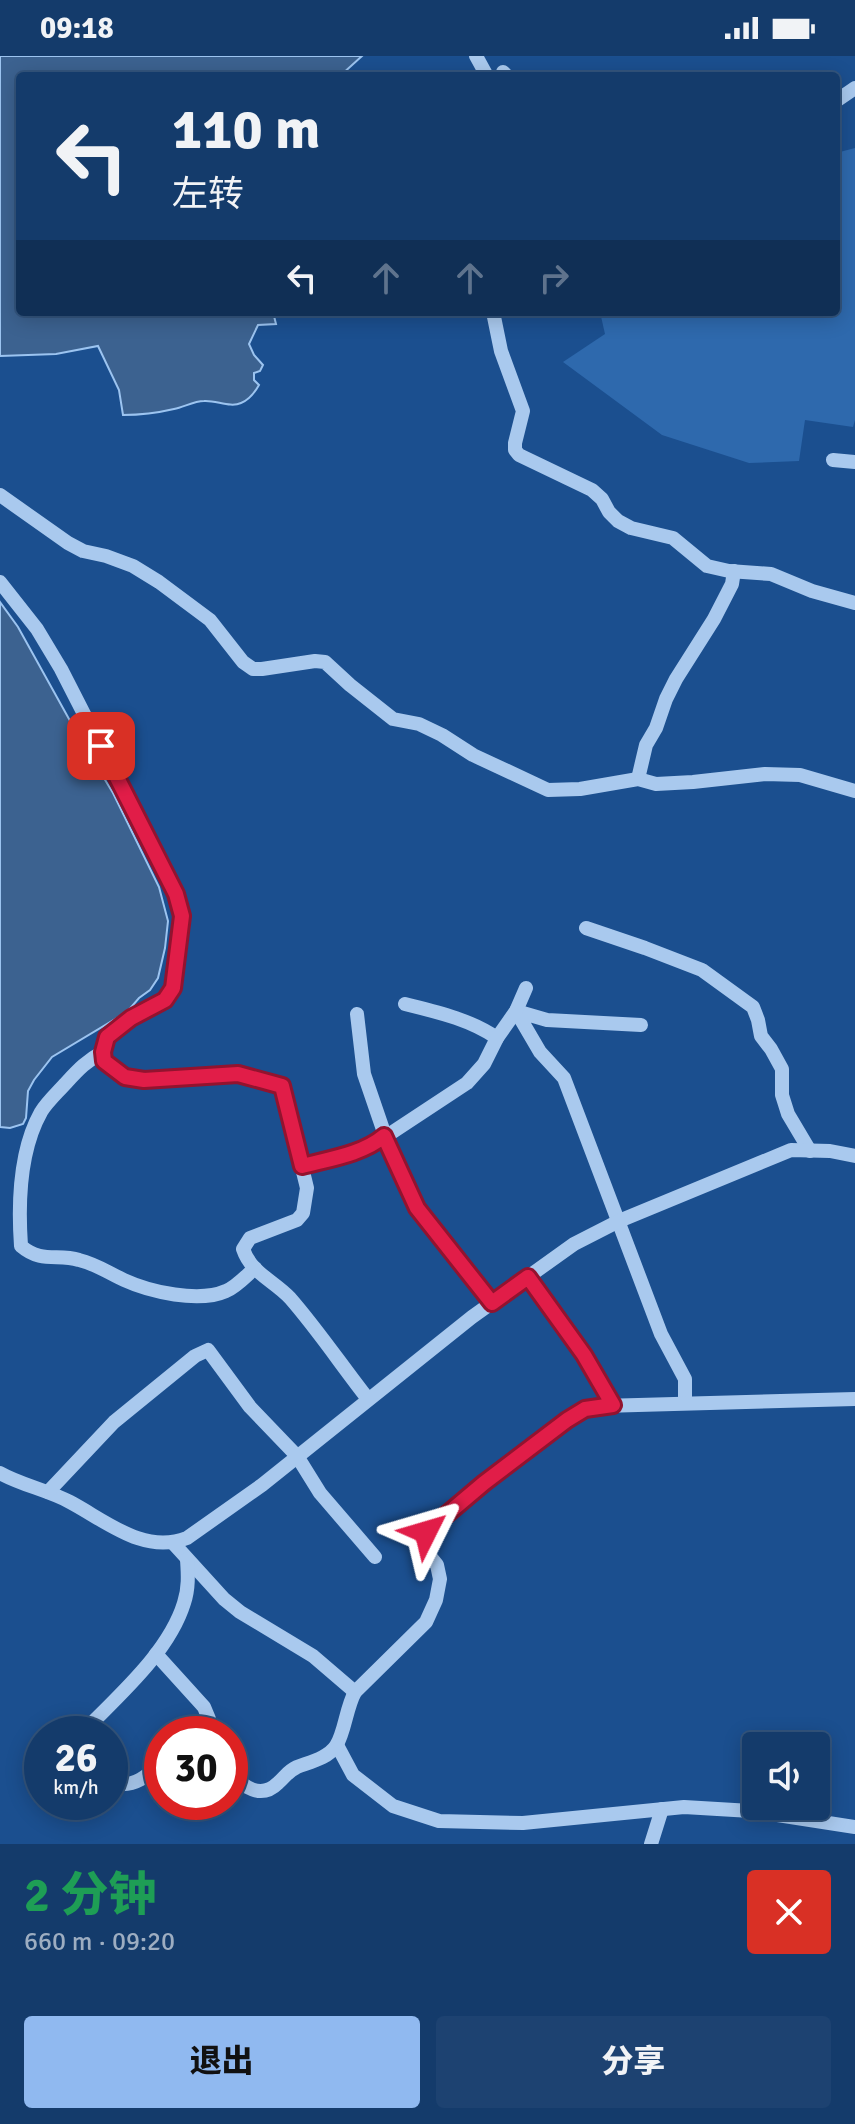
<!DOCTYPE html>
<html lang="zh">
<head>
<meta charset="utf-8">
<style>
  :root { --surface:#143b6b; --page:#1d4271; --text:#f1f3f6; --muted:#9dadc1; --line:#33557e; --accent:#90b9f0 }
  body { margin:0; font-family:Signika,"Noto Sans SC",sans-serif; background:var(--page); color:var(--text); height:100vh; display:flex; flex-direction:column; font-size:30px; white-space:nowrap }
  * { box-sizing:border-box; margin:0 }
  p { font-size:26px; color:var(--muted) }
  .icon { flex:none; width:44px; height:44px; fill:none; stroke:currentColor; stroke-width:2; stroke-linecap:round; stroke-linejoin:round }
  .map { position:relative; height:1788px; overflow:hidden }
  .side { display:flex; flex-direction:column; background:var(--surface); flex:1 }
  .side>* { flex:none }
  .banner { position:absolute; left:16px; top:16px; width:824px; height:244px; border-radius:8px; box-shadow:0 4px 20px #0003,0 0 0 2px var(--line); background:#143b6b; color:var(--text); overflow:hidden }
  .controls { position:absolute; left:742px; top:1676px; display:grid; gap:16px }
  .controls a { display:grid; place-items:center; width:88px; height:88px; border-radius:8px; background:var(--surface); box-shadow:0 4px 20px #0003,0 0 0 2px var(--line); font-size:40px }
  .speed { position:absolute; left:24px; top:1660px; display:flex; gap:16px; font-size:40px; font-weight:700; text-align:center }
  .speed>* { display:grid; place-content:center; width:104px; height:104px; border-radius:50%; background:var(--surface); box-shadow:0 4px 20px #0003,0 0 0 2px var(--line); line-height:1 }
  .speed small { font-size:20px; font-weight:400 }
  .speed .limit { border:12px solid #d22; background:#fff; color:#111 }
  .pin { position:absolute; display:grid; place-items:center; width:68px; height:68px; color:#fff; margin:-34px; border-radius:16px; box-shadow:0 4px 12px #0006 }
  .me { position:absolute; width:88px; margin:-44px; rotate:50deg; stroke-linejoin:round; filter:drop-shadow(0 0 6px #0008) }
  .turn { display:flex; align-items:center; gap:28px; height:168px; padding:0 24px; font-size:36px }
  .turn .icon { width:104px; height:104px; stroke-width:2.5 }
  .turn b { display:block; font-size:56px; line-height:68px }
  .lanes { display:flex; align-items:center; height:76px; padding:0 24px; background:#0003; justify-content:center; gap:40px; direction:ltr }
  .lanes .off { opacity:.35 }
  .round { display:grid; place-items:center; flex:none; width:84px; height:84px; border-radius:8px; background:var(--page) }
  .summary { display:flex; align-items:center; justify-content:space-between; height:136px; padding:0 24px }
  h1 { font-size:48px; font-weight:800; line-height:60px; color:#1e9e55 }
  .cta { display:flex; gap:16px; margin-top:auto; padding:16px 24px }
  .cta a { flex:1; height:92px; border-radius:8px; background:var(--accent); color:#111; font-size:32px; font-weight:800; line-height:92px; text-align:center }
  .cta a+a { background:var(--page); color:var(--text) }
  .status { display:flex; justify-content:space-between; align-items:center; height:56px; padding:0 40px; background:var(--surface); direction:ltr }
  .status svg { height:22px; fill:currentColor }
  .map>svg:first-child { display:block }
  .green { fill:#2e69ad }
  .water { fill:#3c6290; stroke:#9cc4f0; stroke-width:2 }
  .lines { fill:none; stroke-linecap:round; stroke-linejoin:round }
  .minor { stroke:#a9c9ee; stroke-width:14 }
  .route-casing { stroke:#92132f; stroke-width:20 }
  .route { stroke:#e11d48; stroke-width:14 }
</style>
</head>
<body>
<div class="status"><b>09:18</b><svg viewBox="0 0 49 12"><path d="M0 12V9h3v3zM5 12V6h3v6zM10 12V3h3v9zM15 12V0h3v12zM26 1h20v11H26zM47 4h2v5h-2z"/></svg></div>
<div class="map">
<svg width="855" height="1788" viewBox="0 0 855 1788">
  <rect width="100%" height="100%" fill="#1b4f8f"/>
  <polygon class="green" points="855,92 855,364 853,371 805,364 799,405 749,407 662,379 563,306 605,278 600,256 836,256 836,97"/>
  <g class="water">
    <path d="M0 0H362L340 20H20V256H249L252 260 273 256 276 268 258 269 249 288 254 299 263 309 260 315 254 317V324L259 329C255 336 249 344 241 347 230 352 216 344 204 345 194 345 184 351 174 353 157 357 140 359 123 359L119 334 98 290 56 298 0 300Z"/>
    <polygon points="0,546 18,571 79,681 113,737 159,831 168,865 165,892 158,922 150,934 139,942 127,956 52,1001 34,1024 28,1035 26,1062 23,1068 10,1072 0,1071"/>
  </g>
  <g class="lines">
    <g class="minor">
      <polyline points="476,0 487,20"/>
      <polyline points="503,16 507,20"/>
      <polyline points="836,45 855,32"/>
      <polyline points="493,256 501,295 523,355 515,387 515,394 519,399 592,434 602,443 609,456 618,465 631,472 673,482 707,510 729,515 771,518 812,535 855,547"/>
      <polyline points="833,404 855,406"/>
      <polyline points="0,439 68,487 83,495 106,500 133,510 159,526 210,564 243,606 253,613 262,613 315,605 325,606 350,629 393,663 419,668 442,679 473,699 548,734 580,733 638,723 656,728 693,726 765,718 800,719 855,735"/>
      <path d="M0 526 37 573 61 613 176 838 182 860 173 932 165 944 131 962 107 981 103 996 104 1005 125 1021 144 1024 238 1018 282 1030 307 1132 303 1157 297 1164 250 1182 243 1193C251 1217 273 1224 290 1242 318 1274 342 1310 368 1343"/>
      <polyline points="638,723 646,689 656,672 666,643 676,623 714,563 732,528 734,515"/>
      <polyline points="586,872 645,892 702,914 753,951 758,964 761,980 771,993 782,1013 782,1039 788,1058 810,1095"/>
      <path d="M405 948C437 956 469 963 497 982"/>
      <polyline points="357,958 364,1018 390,1094 417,1152 492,1247"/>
      <polyline points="641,969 547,964 516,955 540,996 564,1022 661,1278 685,1323 685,1347"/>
      <path d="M103 996C86 1005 78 1014 65 1028 57 1037 47 1046 41 1056 19 1095 18 1147 21 1190 42 1208 58 1197 79 1204 96 1208 109 1217 124 1224 150 1236 199 1247 226 1235 236 1231 246 1220 255 1212"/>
      <polyline points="302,1110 348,1097 376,1087 467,1027 484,1008 497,982 516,955 526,932"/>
      <polyline points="528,1221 584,1299 613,1349"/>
      <path d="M0 1417C21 1429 48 1434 70 1446 106 1465 144 1499 187 1482L262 1429 472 1261 574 1188 619 1165 791 1094 830 1095 855 1100"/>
      <polyline points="48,1436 114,1366 195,1300 208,1294 250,1351 297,1400 320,1437 375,1501"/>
      <polyline points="174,1488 224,1543 240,1556 313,1600 355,1636"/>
      <polyline points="156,1598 204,1651 209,1663 205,1672 197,1678"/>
      <path d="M83 1678 84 1675C119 1639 169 1596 184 1547 189 1532 188 1518 187 1503"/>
      <polyline points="337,1689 353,1719 393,1750 439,1765 523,1767 684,1751 751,1755 855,1771"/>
      <path d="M230 1716C243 1731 261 1744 278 1727 285 1721 288 1715 297 1711 310 1706 328 1702 336 1690 345 1676 346 1652 355 1636L426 1566 436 1544 440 1523 437 1509 420 1488 426 1476C459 1448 493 1420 528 1394 551 1376 573 1356 602 1350L855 1343"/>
      <path d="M110 1717 119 1728C137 1730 149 1718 162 1707"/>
      <polyline points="651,1788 662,1753"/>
    </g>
  </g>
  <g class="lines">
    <defs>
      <path id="route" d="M101 690 176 838 182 860 173 932 165 944 131 962 107 981 103 996 104 1005 125 1021 144 1024 238 1018 282 1030 302 1110C329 1103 363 1098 384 1080L417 1152 492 1247 528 1221 584 1299 613 1349 585 1353 567 1364 484 1427 426 1476"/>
    </defs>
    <use href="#route" class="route-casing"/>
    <use href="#route" class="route"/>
  </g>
</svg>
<div class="controls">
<a><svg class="icon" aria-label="sound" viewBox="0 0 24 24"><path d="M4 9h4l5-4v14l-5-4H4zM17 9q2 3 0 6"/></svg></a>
</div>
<div class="speed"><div>26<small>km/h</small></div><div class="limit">30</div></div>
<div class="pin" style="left:101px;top:690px;background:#d93025"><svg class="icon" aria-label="arrive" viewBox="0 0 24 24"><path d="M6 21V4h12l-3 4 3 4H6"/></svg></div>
<svg class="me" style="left:426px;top:1476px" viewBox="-20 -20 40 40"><path d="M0-17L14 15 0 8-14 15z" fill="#e11d48" stroke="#fff" stroke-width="4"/></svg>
<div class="banner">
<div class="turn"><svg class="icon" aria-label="left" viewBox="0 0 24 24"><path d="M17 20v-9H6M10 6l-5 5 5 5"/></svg><div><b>110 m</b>左转</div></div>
<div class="lanes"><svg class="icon" aria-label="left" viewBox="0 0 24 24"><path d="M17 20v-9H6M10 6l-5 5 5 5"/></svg><svg class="icon off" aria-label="ahead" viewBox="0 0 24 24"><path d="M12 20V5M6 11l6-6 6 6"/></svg><svg class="icon off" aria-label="ahead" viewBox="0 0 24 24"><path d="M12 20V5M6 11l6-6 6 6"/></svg><svg class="icon off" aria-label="right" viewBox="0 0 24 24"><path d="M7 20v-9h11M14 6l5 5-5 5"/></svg></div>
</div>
</div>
<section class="side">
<div class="summary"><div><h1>2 分钟</h1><p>660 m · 09:20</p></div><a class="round" style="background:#d93025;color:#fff"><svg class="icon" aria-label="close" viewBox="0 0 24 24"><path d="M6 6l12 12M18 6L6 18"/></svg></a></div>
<div class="cta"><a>退出</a><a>分享</a></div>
</section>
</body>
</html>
